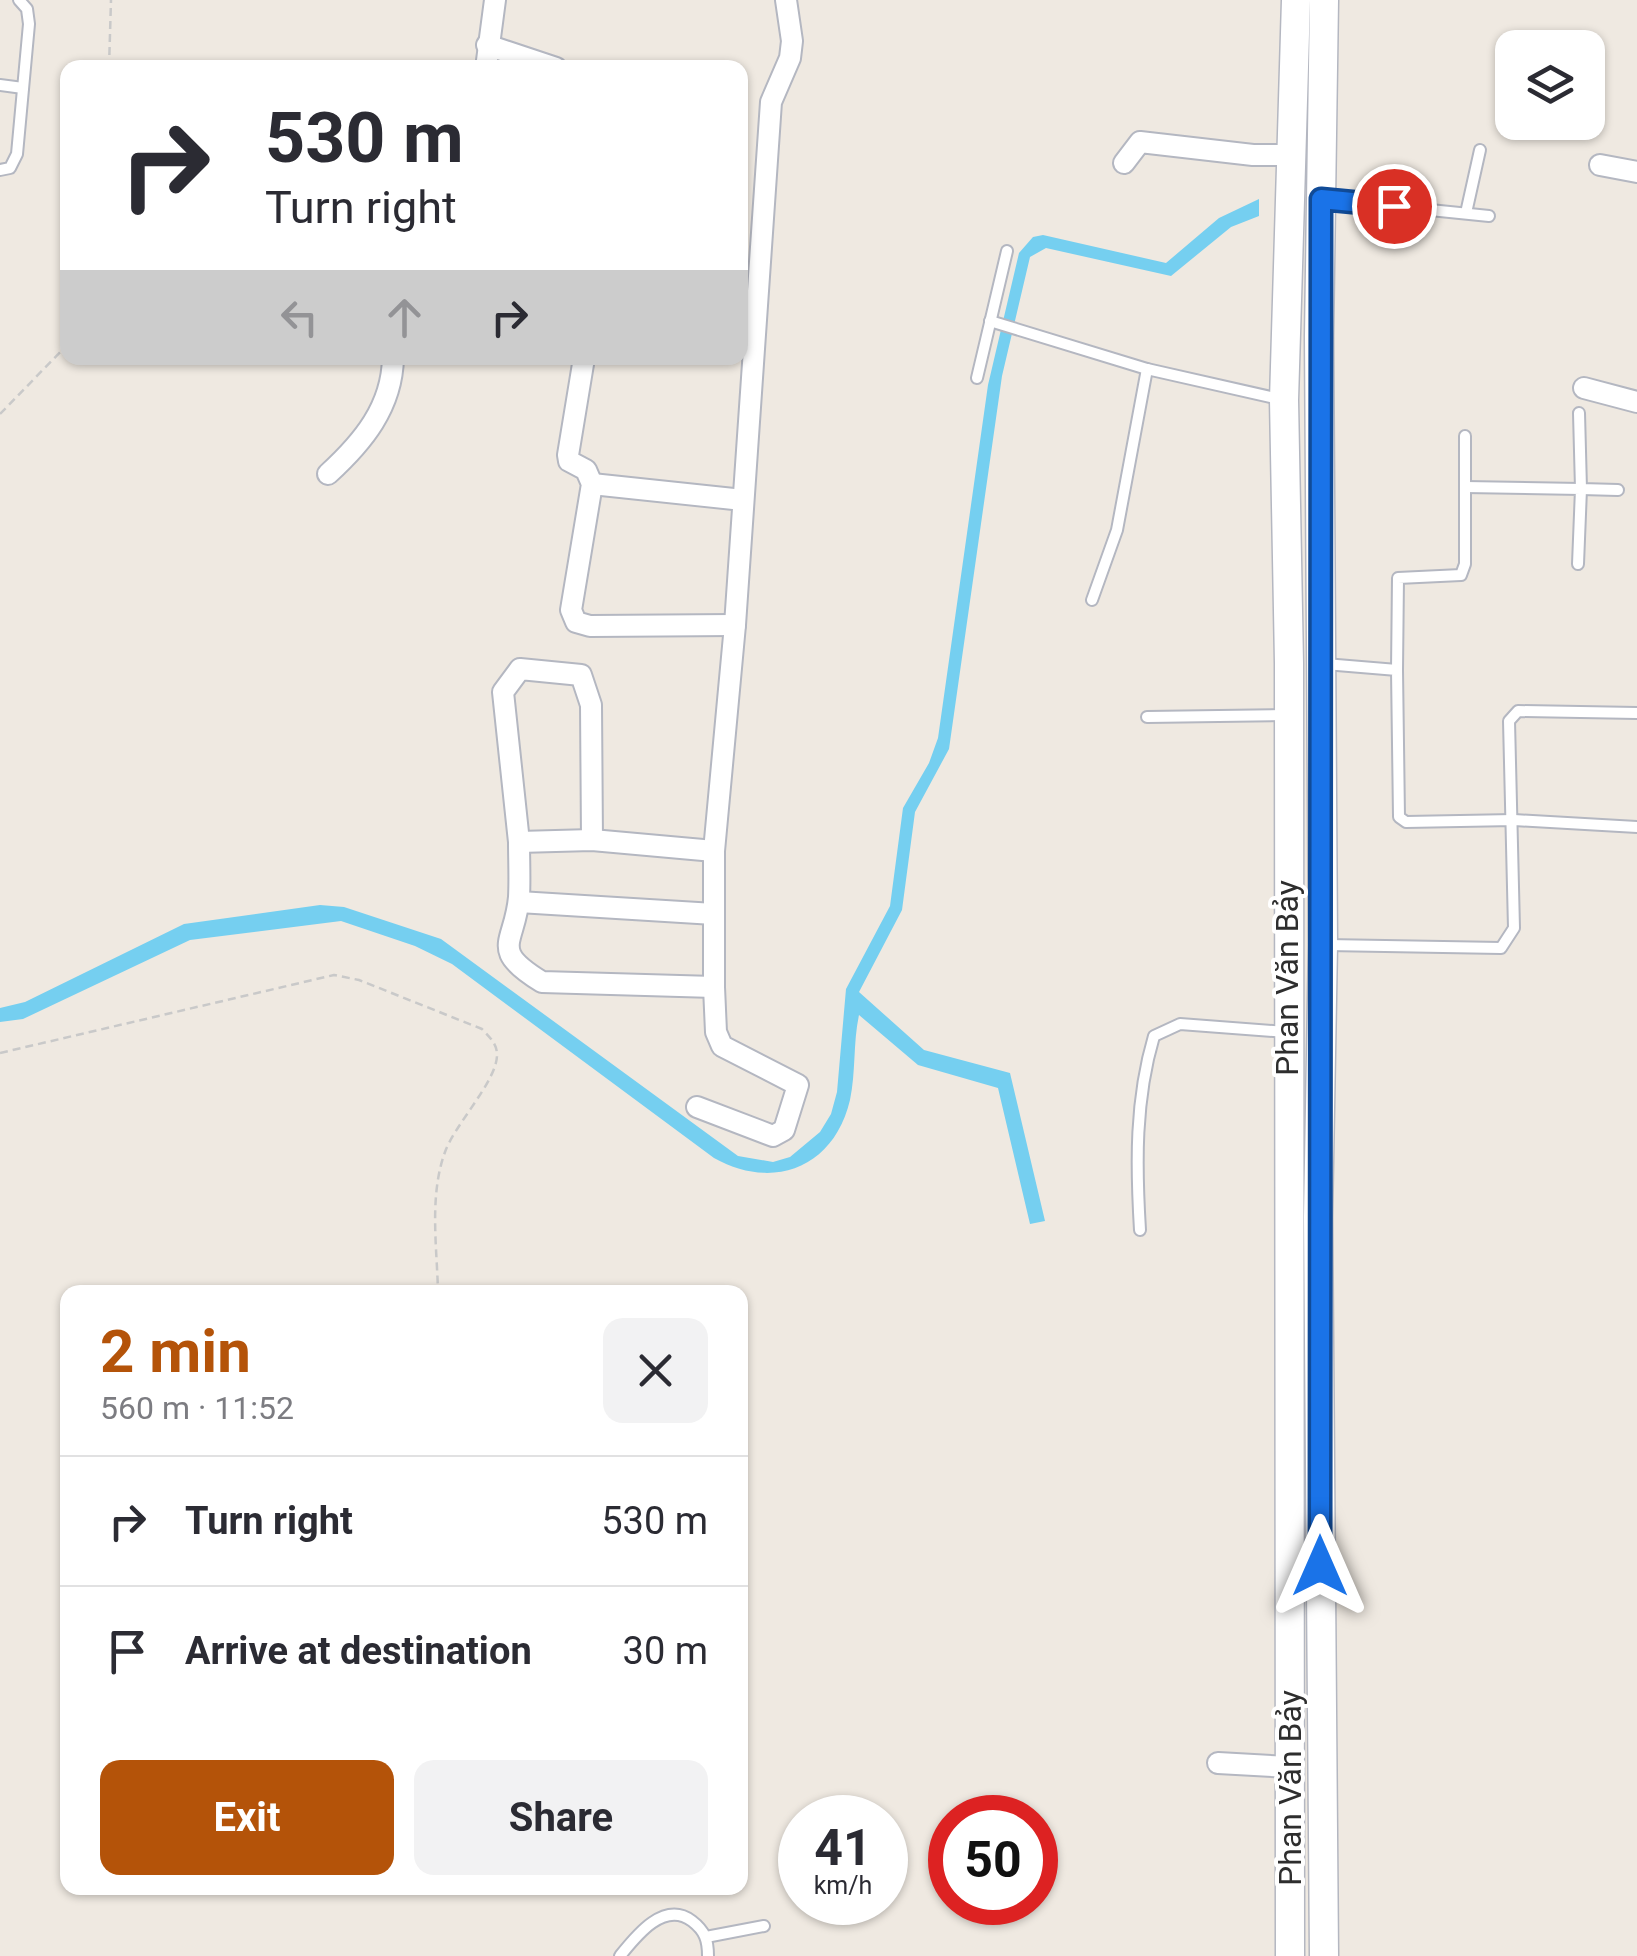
<!DOCTYPE html>
<html lang="en">
<head>
<meta charset="utf-8">
<style>
  :root { --surface:#fff; --page:#f2f2f3; --text:#2b2b33; --muted:#7c7c81; --line:#e1e1e2; --accent:#b45309 }
  body { margin:0; font-family:Roboto,sans-serif; background:var(--page); color:var(--text); height:100vh; display:flex; flex-direction:column; font-size:38px; white-space:nowrap }
  * { box-sizing:border-box; margin:0 }
  p { font-size:32px; color:var(--muted) }
  .icon { flex:none; width:55px; height:55px; fill:none; stroke:currentColor; stroke-width:2; stroke-linecap:round; stroke-linejoin:round }
  .map { position:relative; flex:1; overflow:hidden }
  .side { position:absolute; left:60px; top:1285px; width:688px; height:610px; display:flex; flex-direction:column; background:var(--surface); border-radius:20px; box-shadow:0 2px 8px #0004 }
  .side>* { flex:none }
  .top-card { position:absolute; left:60px; top:60px; width:688px; height:305px; border-radius:20px; box-shadow:0 2px 8px #0004; background:#fff; color:var(--text); overflow:hidden }
  .tools { position:absolute; left:1495px; top:30px; display:grid; gap:20px }
  .tools a { display:grid; place-items:center; width:110px; height:110px; border-radius:20px; background:var(--surface); box-shadow:0 2px 8px #0004; font-size:50px }
  .speed { position:absolute; left:778px; top:1795px; display:flex; gap:20px; font-size:50px; font-weight:700; text-align:center }
  .speed>* { display:grid; place-content:center; width:130px; height:130px; border-radius:50%; background:var(--surface); box-shadow:0 2px 8px #0004; line-height:1 }
  .speed small { font-size:25px; font-weight:400 }
  .speed .limit { border:15px solid #d22; background:#fff; color:#111 }
  .pin { position:absolute; display:grid; place-items:center; width:85px; height:85px; color:#fff; margin:-42px; border:5px solid #fff; border-radius:50%; box-shadow:0 2px 10px #0007 }
  .me { position:absolute; width:110px; margin:-55px; rotate:0deg; stroke-linejoin:round; filter:drop-shadow(0 0 8px #0008) }
  .turn { display:flex; align-items:center; gap:35px; height:210px; padding:0 40px; font-size:45px }
  .turn .icon { width:130px; height:130px; stroke-width:2.5 }
  .turn b { display:block; font-size:70px; line-height:85px }
  .lanes { display:flex; align-items:center; height:95px; padding:0 40px; background:#0003; justify-content:center; gap:50px; direction:ltr }
  .lanes .off { opacity:.35 }
  .round { display:grid; place-items:center; flex:none; width:105px; height:105px; border-radius:20px; background:var(--page) }
  .head { display:flex; align-items:center; justify-content:space-between; height:170px; padding:0 40px }
  h1 { font-size:60px; font-weight:700; line-height:75px; color:var(--accent) }
  .cta { display:flex; gap:20px; margin-top:auto; padding:20px 40px }
  .cta a { flex:1; height:115px; border-radius:20px; background:var(--accent); color:#fff; font-size:40px; font-weight:700; line-height:115px; text-align:center }
  .cta a+a { background:var(--page); color:var(--text) }
  ul { padding:0; list-style:none }
  li { display:flex; align-items:center; gap:30px; height:130px; padding:0 40px; border-top:2px solid var(--line) }
  li div { flex:1 }
  li b { display:block; font-size:38px }
  li em { font-style:normal }
  .map>svg:first-child { display:block }
  .water { fill:#75cff0 }
  .lines { fill:none; stroke-linecap:round; stroke-linejoin:round }
  .lane-casing { stroke:#b4b7c1; stroke-width:14 }
  .street-casing { stroke:#b4b7c1; stroke-width:24 }
  .secondary-casing { stroke:#b4b7c1; stroke-width:31 }
  .path { stroke:#c9c9c9; stroke-width:2.5; stroke-dasharray:8 5; stroke-linecap:butt }
  .lane { stroke:#fff; stroke-width:10 }
  .street { stroke:#fff; stroke-width:20 }
  .secondary { stroke:#fff; stroke-width:28 }
  .route-casing { stroke:#114b97; stroke-width:25 }
  .route { stroke:#1a73e8; stroke-width:18 }
  .labels { text-anchor:middle; stroke-width:8; stroke-linejoin:round; paint-order:stroke }
  .street-label { font-size:32px; fill:#2e2e2e; stroke:#fff }
</style>
</head>
<body>
<div class="map">
<svg width="1637" height="1956" viewBox="0 0 1637 1956">
  <rect width="100%" height="100%" fill="#efe9e1"/>
  <path class="water" d="M1259 199V216L1231 227 1171 276 1046 248 1030 257 1002 376 949 749 915 812 902 910 859 992 924 1050 1010 1073 1045 1221 1030 1224 998 1088 918 1065 859 1015C853 1042 856 1072 850 1100 834 1168 773 1191 714 1158L452 964 415 946 341 921 190 940 23 1019 0 1022V1008L25 1002 184 924 320 905 344 907 441 939 738 1156 773 1162 790 1157 820 1132 831 1114 837 1092 846 989 890 906 903 808 929 763 938 738 988 385 1019 253 1033 237 1043 235 1166 263 1219 218Z"/>
  <g class="lines">
    <defs>
      <g id="lane">
        <polyline points="0,85 23,88"/>
        <polyline points="0,170 10,168 17,154 29,24 27,9 19,0"/>
        <polyline points="1322,199 1489,216"/>
        <polyline points="1466,213 1480,150"/>
        <polyline points="990,321 1147,369 1284,400"/>
        <polyline points="977,378 1007,251"/>
        <polyline points="1579,413 1581,489 1618,490"/>
        <polyline points="1465,487 1581,489 1578,564"/>
        <polyline points="1092,600 1117,530 1147,369"/>
        <polyline points="1325,664 1397,670 1399,817 1406,822 1514,820 1637,827"/>
        <polyline points="1397,670 1398,578 1461,575 1465,564 1465,436"/>
        <polyline points="1147,717 1287,715"/>
        <polyline points="1327,945 1501,948 1514,928 1509,721 1518,711 1637,713"/>
        <path d="M1140 1230C1136 1164 1135 1100 1154 1036L1180 1024 1286 1032"/>
        <polyline points="706,1937 764,1926"/>
        <path d="M620 1956C636 1936 664 1900 692 1921 705 1931 708 1940 708 1956"/>
      </g>
      <g id="street">
        <polyline points="487,45 556,68"/>
        <polyline points="486,68 495,0"/>
        <polyline points="1124,163 1140,142 1253,155 1292,155"/>
        <polyline points="1600,165 1637,172"/>
        <polyline points="584,358 568,455 569,461 586,470 592,484 571,610 576,622 590,626 735,625"/>
        <polyline points="1584,388 1637,402"/>
        <path d="M328 474C363 442 392 407 393 358"/>
        <polyline points="592,484 743,500"/>
        <polyline points="519,842 503,692 520,669 581,675 591,705 592,840"/>
        <path d="M714 851 592 840 519 842C519 860 520 879 519 897 515 944 488 949 542 982L714 987"/>
        <polyline points="519,902 714,914"/>
        <polyline points="697,1107 773,1136 784,1130 798,1085 722,1046 716,1032 714,987 714,851 735,625 771,102 790,58 792,41 786,0"/>
        <polyline points="1218,1763 1289,1767"/>
      </g>
      <g id="secondary">
        <polyline points="1290,1956 1289,663 1284,400 1296,0"/>
        <polyline points="1324,1956 1318,1217 1323,945 1319,336 1324,0"/>
      </g>
    </defs>
    <use href="#lane" class="lane-casing"/>
    <use href="#street" class="street-casing"/>
    <use href="#secondary" class="secondary-casing"/>
    <g class="path">
      <polyline points="109,68 111,0"/>
      <polyline points="0,414 68,344"/>
      <path d="M0 1053 334 975 359 980 482 1029C489 1037 497 1043 497 1055 497 1081 455 1124 445 1152 429 1196 437 1247 438 1292"/>
    </g>
    <use href="#lane" class="lane"/>
    <use href="#street" class="street"/>
    <use href="#secondary" class="secondary"/>
  </g>
  <g class="lines">
    <defs>
      <polyline id="route" points="1320,1566 1321,199 1394,206"/>
    </defs>
    <use href="#route" class="route-casing"/>
    <use href="#route" class="route"/>
  </g>
  <g class="labels">
    <g class="street-label">
      <text transform="translate(1287 978) rotate(-90)" y="11">Phan Văn Bảy</text>
      <text transform="translate(1290 1788) rotate(-90)" y="11">Phan Văn Bảy</text>
    </g>
  </g>
</svg>
<div class="tools">
<a><svg class="icon" aria-label="layers" viewBox="0 0 24 24"><path d="M12 4l9 5-9 5-9-5zM3 14l9 5 9-5"/></svg></a>
</div>
<div class="speed"><div>41<small>km/h</small></div><div class="limit">50</div></div>
<div class="pin" style="left:1394px;top:206px;background:#d93025"><svg class="icon" aria-label="arrive" viewBox="0 0 24 24"><path d="M6 21V4h12l-3 4 3 4H6"/></svg></div>
<svg class="me" style="left:1320px;top:1566px" viewBox="-20 -20 40 40"><path d="M0-17L14 15 0 8-14 15z" fill="#1a73e8" stroke="#fff" stroke-width="4"/></svg>
<div class="top-card">
<div class="turn"><svg class="icon" aria-label="right" viewBox="0 0 24 24"><path d="M7 20v-9h11M14 6l5 5-5 5"/></svg><div><b>530 m</b>Turn right</div></div>
<div class="lanes"><svg class="icon off" aria-label="left" viewBox="0 0 24 24"><path d="M17 20v-9H6M10 6l-5 5 5 5"/></svg><svg class="icon off" aria-label="ahead" viewBox="0 0 24 24"><path d="M12 20V5M6 11l6-6 6 6"/></svg><svg class="icon" aria-label="right" viewBox="0 0 24 24"><path d="M7 20v-9h11M14 6l5 5-5 5"/></svg></div>
</div>
<section class="side">
<div class="head"><div><h1>2 min</h1><p>560 m · 11:52</p></div><a class="round"><svg class="icon" aria-label="close" viewBox="0 0 24 24"><path d="M6 6l12 12M18 6L6 18"/></svg></a></div>
<ul>
<li><svg class="icon" aria-label="right" viewBox="0 0 24 24"><path d="M7 20v-9h11M14 6l5 5-5 5"/></svg><div><b>Turn right</b></div><em>530 m</em></li>
<li><svg class="icon" aria-label="arrive" viewBox="0 0 24 24"><path d="M6 21V4h12l-3 4 3 4H6"/></svg><div><b>Arrive at destination</b></div><em>30 m</em></li>
</ul>
<div class="cta"><a>Exit</a><a>Share</a></div>
</section>
</div>
</body>
</html>
